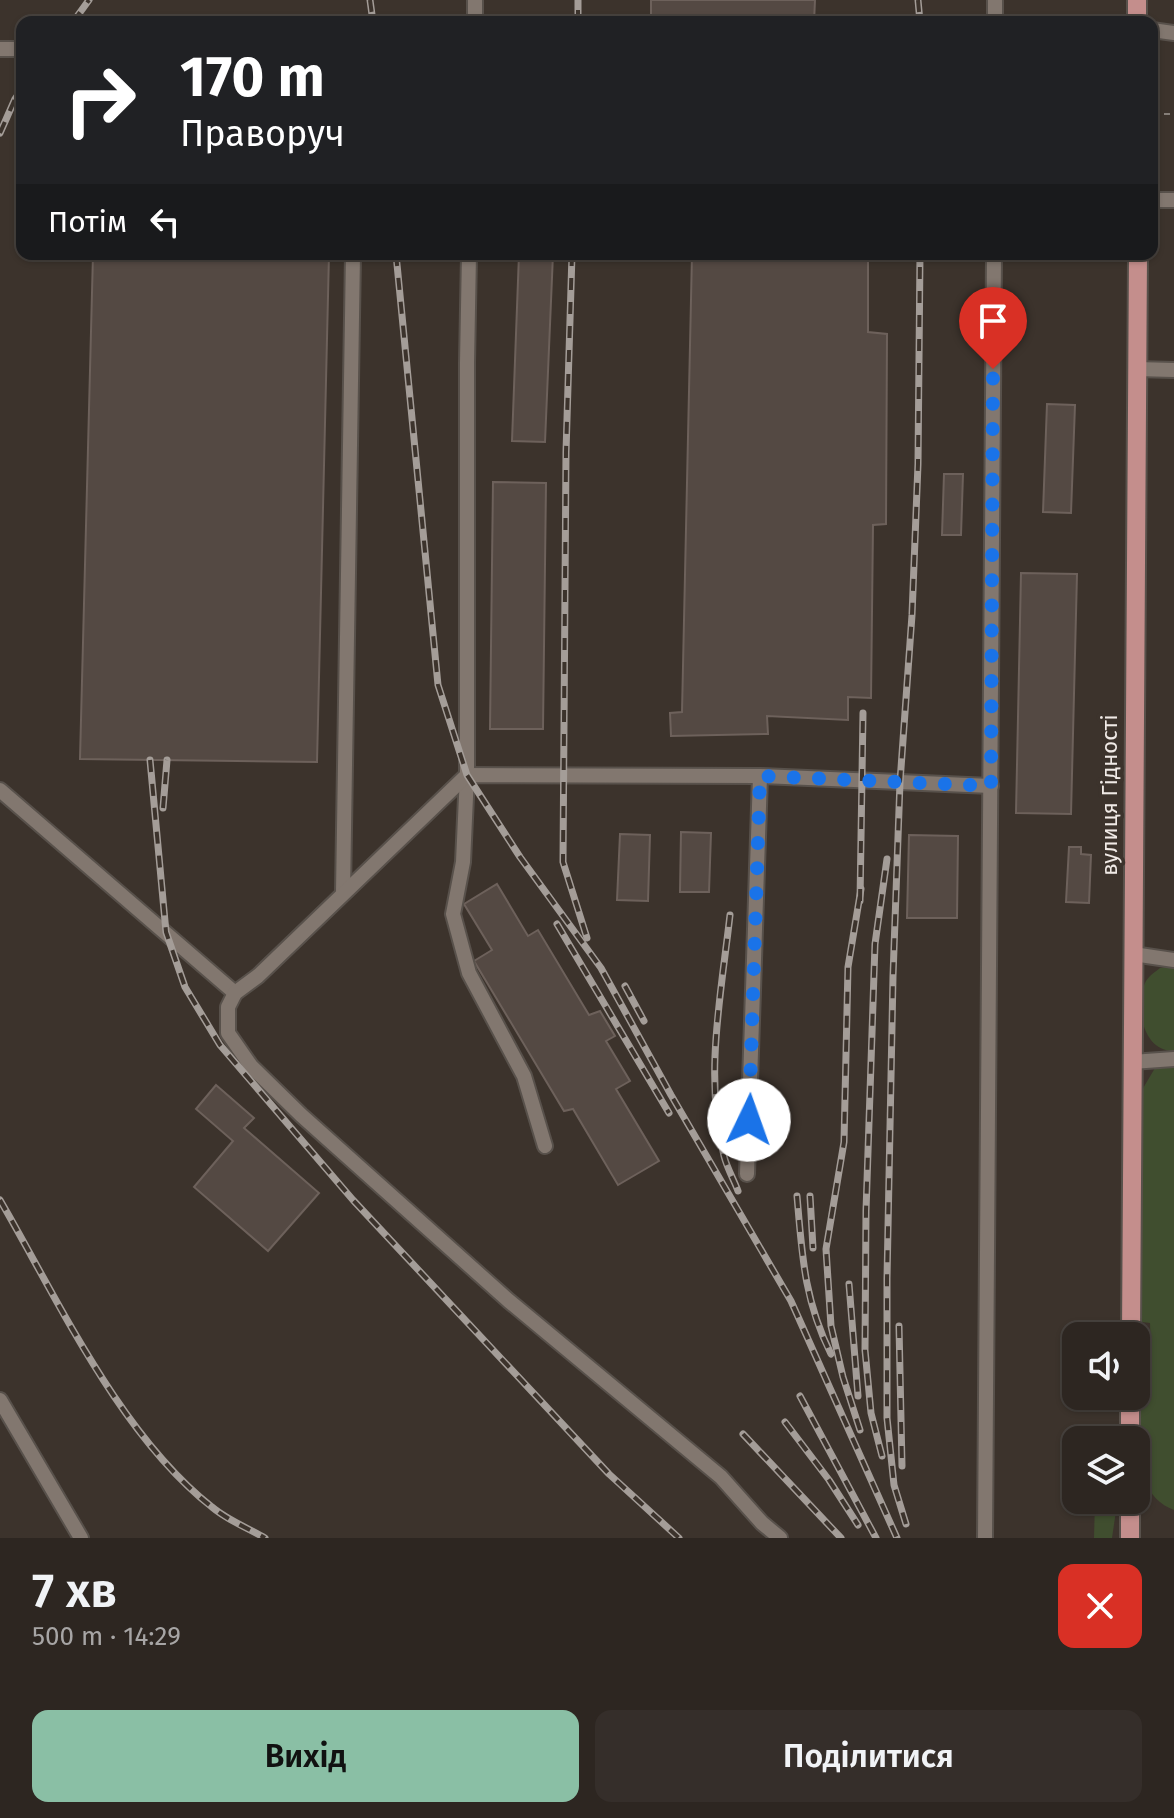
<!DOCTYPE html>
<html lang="uk">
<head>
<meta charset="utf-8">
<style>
  :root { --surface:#2d2621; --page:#352e2a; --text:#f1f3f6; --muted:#a7a5a5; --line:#48433f; --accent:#8abfa5 }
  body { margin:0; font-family:"Fira Sans",sans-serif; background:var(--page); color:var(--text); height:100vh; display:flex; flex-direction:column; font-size:30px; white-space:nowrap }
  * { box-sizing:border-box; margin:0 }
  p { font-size:26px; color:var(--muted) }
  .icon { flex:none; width:44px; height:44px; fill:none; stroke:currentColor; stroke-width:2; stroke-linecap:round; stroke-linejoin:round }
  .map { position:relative; height:1538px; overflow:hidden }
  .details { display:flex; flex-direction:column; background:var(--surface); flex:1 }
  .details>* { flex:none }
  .top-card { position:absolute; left:16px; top:16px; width:1142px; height:244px; border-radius:16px; box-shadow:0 2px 6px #0004,0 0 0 2px var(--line); background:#202124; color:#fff; overflow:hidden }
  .controls { position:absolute; left:1062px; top:1322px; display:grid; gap:16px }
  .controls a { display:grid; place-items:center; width:88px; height:88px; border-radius:16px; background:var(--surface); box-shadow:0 2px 6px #0004,0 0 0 2px var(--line); font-size:40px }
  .pin { position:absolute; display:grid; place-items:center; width:68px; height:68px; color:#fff; margin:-82px -34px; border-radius:50% 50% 50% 0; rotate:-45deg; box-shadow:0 0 8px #0007 }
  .pin .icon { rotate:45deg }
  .me { position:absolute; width:88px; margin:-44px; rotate:3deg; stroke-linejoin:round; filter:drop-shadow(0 0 6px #0008) }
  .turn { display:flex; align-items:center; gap:28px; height:168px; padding:0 32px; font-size:36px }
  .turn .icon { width:104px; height:104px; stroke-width:2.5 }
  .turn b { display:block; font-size:56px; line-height:68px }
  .then { display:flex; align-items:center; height:76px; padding:0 32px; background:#0003; gap:16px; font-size:30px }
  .round { display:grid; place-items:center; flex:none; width:84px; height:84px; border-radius:16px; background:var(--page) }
  .summary { display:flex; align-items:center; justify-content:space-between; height:136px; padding:0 32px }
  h1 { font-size:48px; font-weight:600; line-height:60px }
  .button { display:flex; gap:16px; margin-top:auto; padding:16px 32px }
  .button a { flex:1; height:92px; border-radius:16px; background:var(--accent); color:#111; font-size:32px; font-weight:600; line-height:92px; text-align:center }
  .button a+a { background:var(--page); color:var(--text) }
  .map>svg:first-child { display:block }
  .green { fill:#404e2f }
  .building { fill:#544943; stroke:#6d615b; stroke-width:2 }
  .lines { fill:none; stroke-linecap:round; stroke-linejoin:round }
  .minor-casing { stroke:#58514b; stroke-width:18 }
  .major-casing { stroke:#58514b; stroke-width:22 }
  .path { stroke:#857e78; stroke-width:2; stroke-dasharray:6 6; stroke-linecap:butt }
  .minor { stroke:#82776f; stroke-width:14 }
  .major { stroke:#c48e8c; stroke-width:18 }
  .rail-casing { stroke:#a49d98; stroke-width:7 }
  .rail { stroke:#3c332c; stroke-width:4; stroke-dasharray:12; stroke-linecap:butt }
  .route { stroke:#1a73e8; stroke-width:14; stroke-dasharray:0 25.2 }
  .labels { text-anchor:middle; stroke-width:7; stroke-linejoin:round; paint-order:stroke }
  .street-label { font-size:22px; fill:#f0eae6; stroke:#3c332c }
</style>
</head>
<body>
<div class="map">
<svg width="1174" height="1538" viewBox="0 0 1174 1538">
  <rect width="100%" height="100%" fill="#3c332c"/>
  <g class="green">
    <path d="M1174 966V1051C1142 1052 1134 1004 1146 981 1150 975 1155 972 1160 968Z"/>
    <path d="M1172 1063H1174V1510C1160 1505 1150 1494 1144 1480 1135 1458 1142 1383 1143 1356L1151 1355 1150 1323 1142 1322V1090L1155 1068Z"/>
    <polygon points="1095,1500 1114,1500 1117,1504 1112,1538 1094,1538"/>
  </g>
  <g class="building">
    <polygon points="651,0 815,0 814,22 651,22"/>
    <polygon points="93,254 329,254 317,762 80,759"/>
    <polygon points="519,254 553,254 545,442 512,441"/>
    <polygon points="692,254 868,254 868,332 887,334 886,524 873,525 871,698 848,697 848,720 767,716 768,734 671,736 670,713 682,712"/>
    <polygon points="1047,404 1075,405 1071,513 1043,512"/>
    <polygon points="944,474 963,474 961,535 942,535"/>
    <polygon points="493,482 546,483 543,729 490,729"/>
    <polygon points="1021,573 1077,574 1071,814 1016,813"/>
    <polygon points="681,832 711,833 709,892 680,892"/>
    <polygon points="620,834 650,835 648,901 617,900"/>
    <polygon points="909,835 958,836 957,918 907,918"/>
    <polygon points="1069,847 1081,847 1081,854 1091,855 1089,903 1066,902"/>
    <polygon points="497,884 528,936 538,930 589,1015 600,1011 615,1036 606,1041 630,1081 616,1089 659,1161 618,1185 573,1109 564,1111 474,961 492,950 464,904"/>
    <polygon points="216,1085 254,1118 244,1128 319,1193 268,1251 194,1187 233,1141 196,1109"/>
  </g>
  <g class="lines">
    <defs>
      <g id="minor">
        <polyline points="995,0 995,22"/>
        <polyline points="475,22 475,0"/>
        <polyline points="1152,30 1174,33"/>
        <polyline points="0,49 22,49"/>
        <polyline points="1152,200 1174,200"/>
        <polyline points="469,254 467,363 467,775 463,862 453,914 469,973 524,1076 545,1146"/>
        <polyline points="1136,369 1174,370"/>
        <polyline points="0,790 235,993"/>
        <polyline points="343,893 353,254"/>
        <polyline points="1133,954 1174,960"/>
        <polyline points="1132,1062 1174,1059"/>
        <polyline points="747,1174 760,776"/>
        <polyline points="0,1400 81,1538"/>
        <polyline points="780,1538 762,1523 721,1477 509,1301 301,1115 251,1066 228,1033 228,1007 235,993 258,976 467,775 760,776 991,786"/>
        <polyline points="985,1538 994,254"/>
      </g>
      <g id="major">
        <polyline points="1137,22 1137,0"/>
        <polyline points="1131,1336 1138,254"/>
        <polyline points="1130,1440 1130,1396"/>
        <polyline points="1130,1538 1130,1500"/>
      </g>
    </defs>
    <use href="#minor" class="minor-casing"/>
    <use href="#major" class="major-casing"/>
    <g class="path">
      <polyline points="1152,114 1174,114"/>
      <polyline points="1138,1382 1139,1348"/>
    </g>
    <use href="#minor" class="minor"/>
    <use href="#major" class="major"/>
    <defs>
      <g id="rail">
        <polyline points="370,0 373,22"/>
        <polyline points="918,0 920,22"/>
        <polyline points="73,22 89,0"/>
        <polyline points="578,22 578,0"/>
        <polyline points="0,133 15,99 22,89"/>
        <polyline points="396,254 438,685 467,775 520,857 601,968 671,1095 791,1301 897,1538"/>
        <polyline points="572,254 566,452 563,862 587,938"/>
        <polyline points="150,760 166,932 185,987 220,1045 353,1200 609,1474 679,1538"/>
        <polyline points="163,808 167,760"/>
        <polyline points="860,901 863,713"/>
        <path d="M730 915C721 995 704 1077 724 1156 727 1168 734 1180 738 1191"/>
        <polyline points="557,924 669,1113"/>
        <polyline points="625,986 644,1021"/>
        <path d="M797 1196C802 1254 804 1300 831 1354"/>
        <polyline points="810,1196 813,1248"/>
        <path d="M0 1200C58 1300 120 1435 212 1507 227 1520 248 1528 265 1538"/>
        <polyline points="849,1284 858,1396"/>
        <polyline points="899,1326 902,1466"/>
        <polyline points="800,1396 876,1538"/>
        <polyline points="785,1422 829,1480 858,1525"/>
        <polyline points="860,1430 843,1377 831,1326 826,1249 844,1142 848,967 861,889"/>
        <polyline points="743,1434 841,1538"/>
        <polyline points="882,1456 871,1413 865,1350 866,1211 875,944 887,859"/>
        <polyline points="906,1524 894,1485 887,1418 887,1279 893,976 900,782 912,615 918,464 920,254"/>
      </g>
    </defs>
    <use href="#rail" class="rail-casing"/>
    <use href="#rail" class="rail"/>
  </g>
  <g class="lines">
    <polyline class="route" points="749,1120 760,776 991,786 993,369"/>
  </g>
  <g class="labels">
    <g class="street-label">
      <text transform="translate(1109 795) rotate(-90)" y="8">вулиця Гідності</text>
    </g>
  </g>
</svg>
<div class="controls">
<a><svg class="icon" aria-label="sound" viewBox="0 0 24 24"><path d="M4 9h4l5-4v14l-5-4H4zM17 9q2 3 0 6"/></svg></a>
<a><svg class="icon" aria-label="layers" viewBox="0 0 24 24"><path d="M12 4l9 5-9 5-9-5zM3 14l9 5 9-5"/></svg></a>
</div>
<div class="pin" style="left:993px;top:369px;background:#d93025"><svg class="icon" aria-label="arrive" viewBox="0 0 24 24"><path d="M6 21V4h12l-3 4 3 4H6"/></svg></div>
<svg class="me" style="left:749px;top:1120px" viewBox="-20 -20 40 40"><circle r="19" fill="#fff"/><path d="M0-13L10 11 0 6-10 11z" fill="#1a73e8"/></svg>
<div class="top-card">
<div class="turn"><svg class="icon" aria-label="right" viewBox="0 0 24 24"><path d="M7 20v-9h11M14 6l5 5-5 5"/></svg><div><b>170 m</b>Праворуч</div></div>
<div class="then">Потім<svg class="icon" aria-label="left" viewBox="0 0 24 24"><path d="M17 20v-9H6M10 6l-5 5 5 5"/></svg></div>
</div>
</div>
<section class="details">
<div class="summary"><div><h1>7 хв</h1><p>500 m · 14:29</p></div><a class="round" style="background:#d93025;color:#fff"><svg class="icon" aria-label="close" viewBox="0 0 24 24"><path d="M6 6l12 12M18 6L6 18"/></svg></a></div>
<div class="button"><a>Вихід</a><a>Поділитися</a></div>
</section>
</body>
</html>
